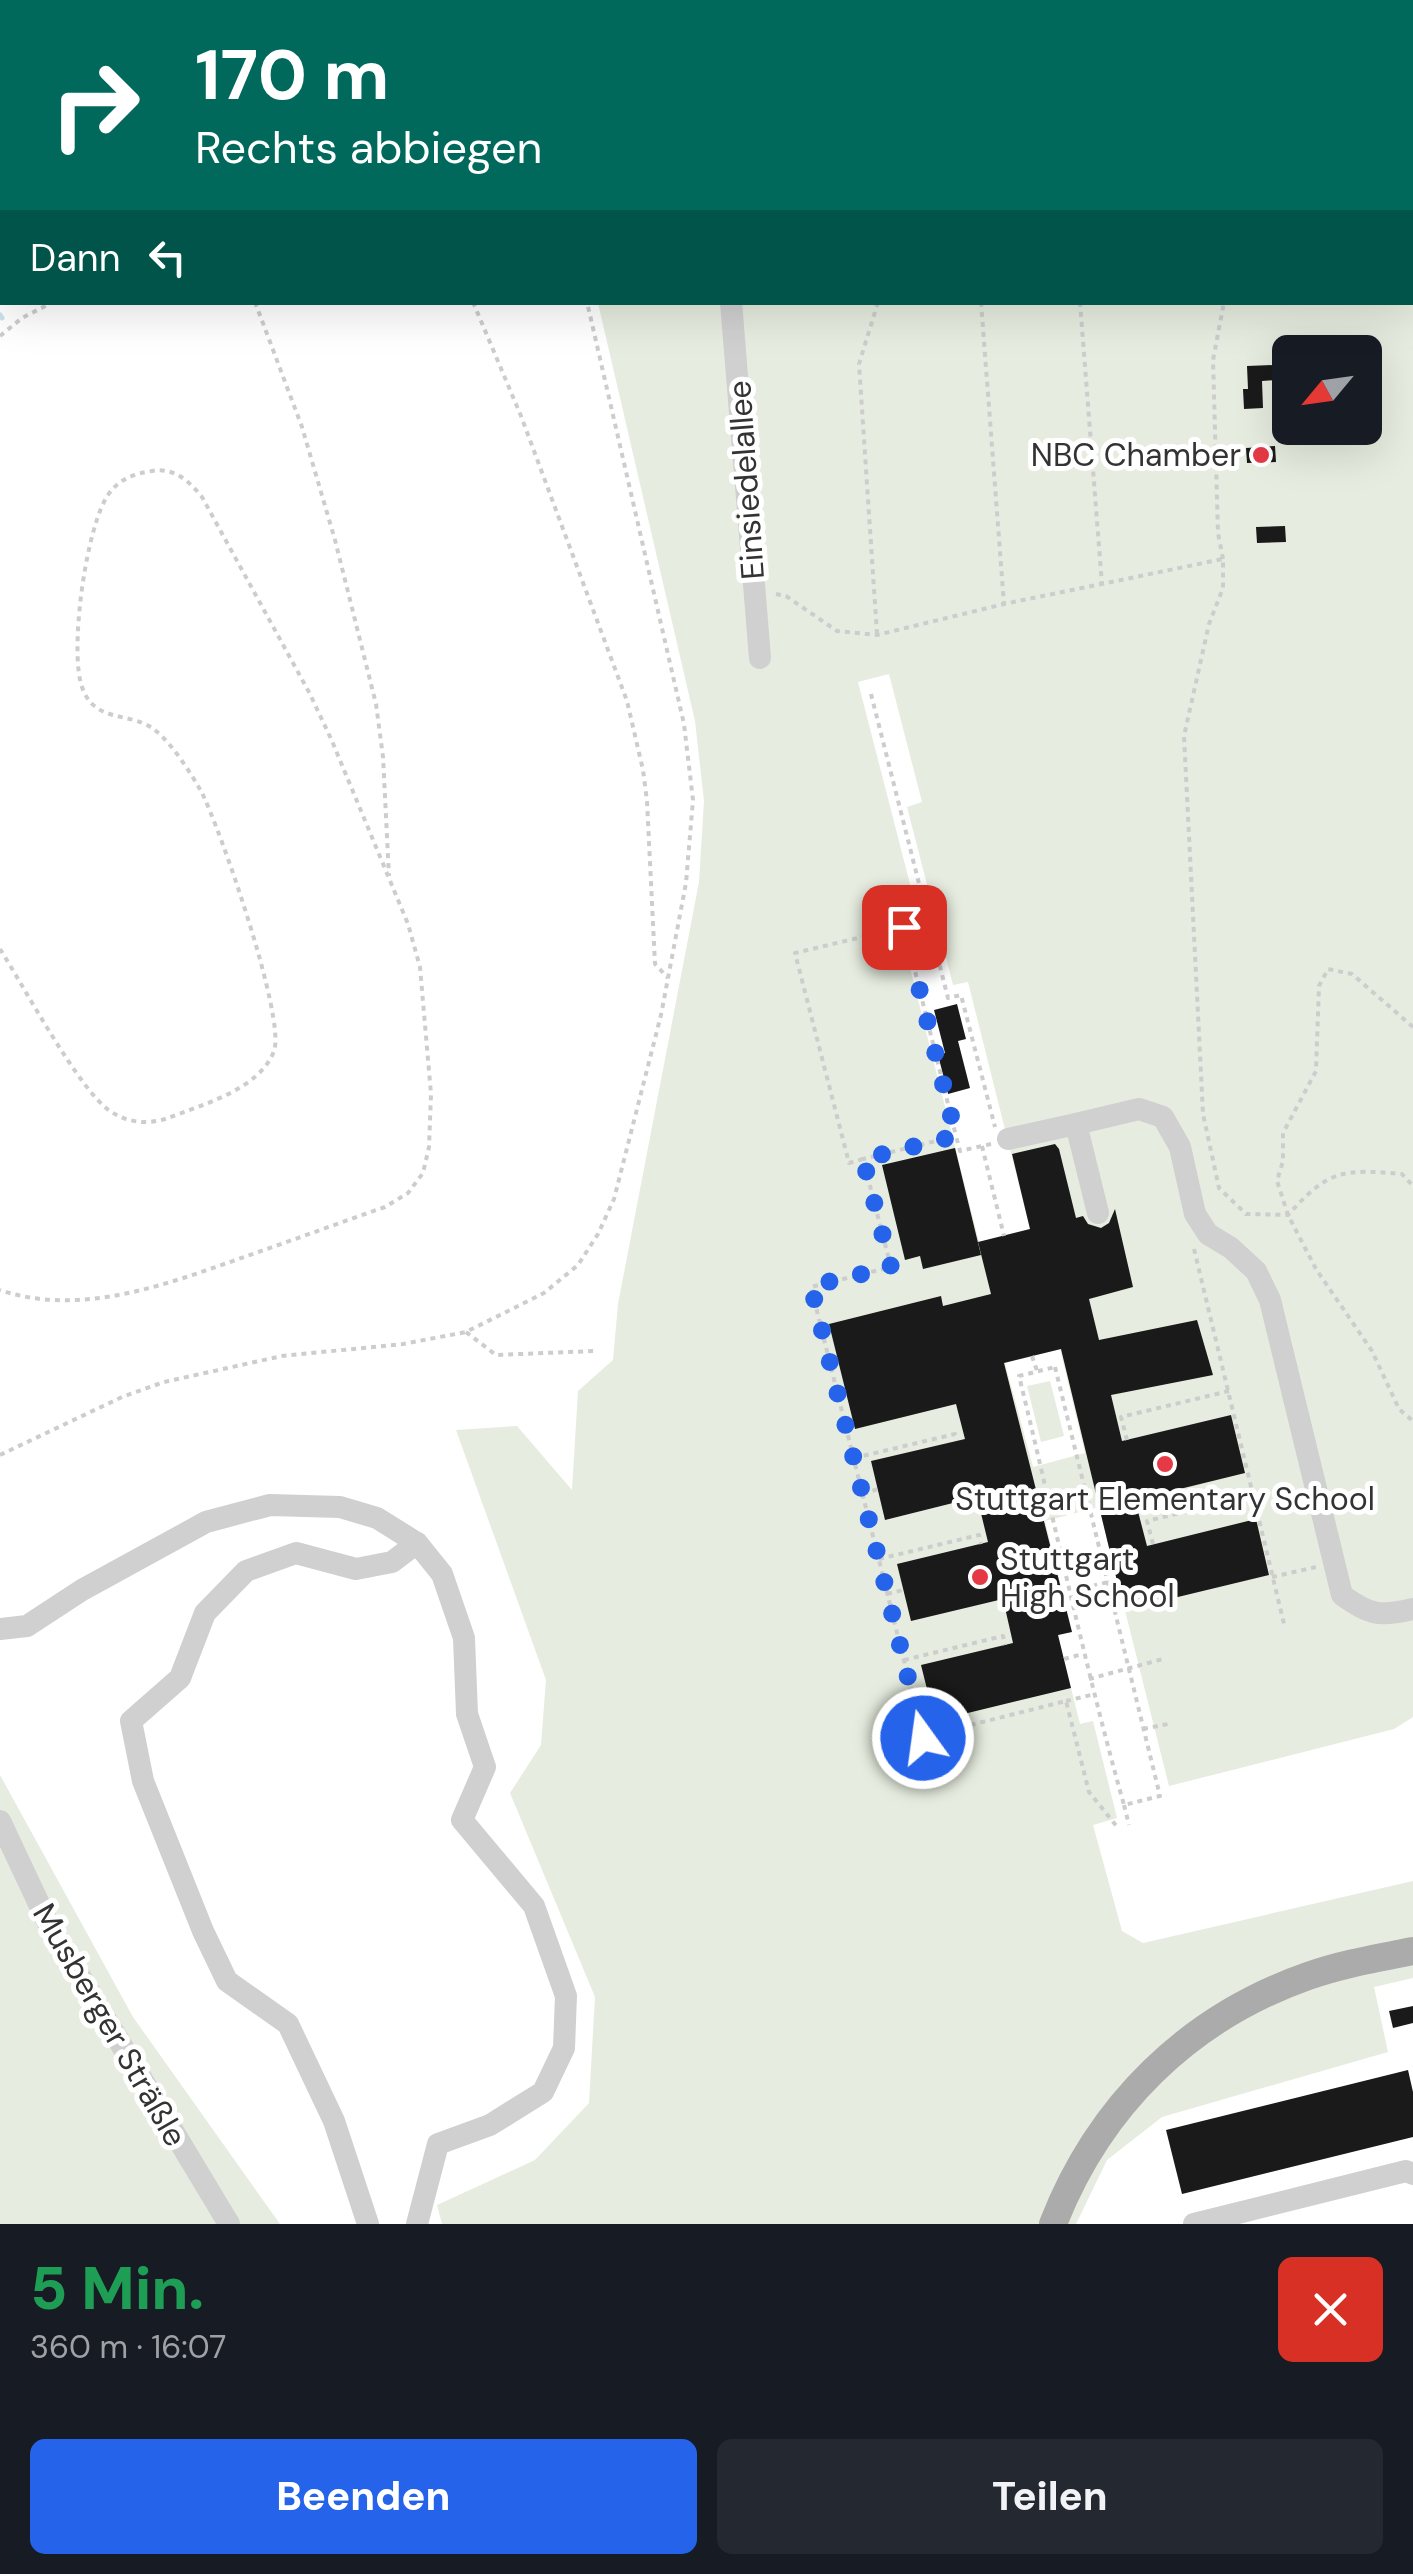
<!DOCTYPE html>
<html lang="de">
<head>
<meta charset="utf-8">
<style>
  :root { --surface:#171b24; --page:#242831; --text:#f1f3f6; --muted:#9ea1a6; --accent:#2563eb }
  body { margin:0; font-family:"DM Sans",sans-serif; background:var(--page); color:var(--text); height:100vh; display:flex; flex-direction:column; font-size:38px; white-space:nowrap }
  * { box-sizing:border-box; margin:0 }
  p { font-size:32px; color:var(--muted) }
  .icon { flex:none; width:55px; height:55px; fill:none; stroke:currentColor; stroke-width:2; stroke-linecap:round; stroke-linejoin:round }
  .map { position:relative; height:2224px; overflow:hidden }
  .side { display:flex; flex-direction:column; background:var(--surface); flex:1 }
  .side>* { flex:none }
  .banner { position:absolute; left:0px; top:0px; width:1415px; height:305px; box-shadow:0 10px 40px #0002; background:#00695c; color:#fff; overflow:hidden }
  .needle { width:65px; rotate:241deg }
  .tools { position:absolute; left:1272px; top:335px; display:grid; gap:20px }
  .tools a { display:grid; place-items:center; width:110px; height:110px; border-radius:15px; background:var(--surface); box-shadow:0 10px 40px #0002; font-size:50px }
  .pin { position:absolute; display:grid; place-items:center; width:85px; height:85px; color:#fff; margin:-42px; border-radius:20px; box-shadow:0 5px 15px #0006 }
  .me { position:absolute; width:110px; margin:-55px; rotate:346deg; stroke-linejoin:round; filter:drop-shadow(0 0 8px #0008) }
  .turn { display:flex; align-items:center; gap:35px; height:210px; padding:0 30px; font-size:45px }
  .turn .icon { width:130px; height:130px; stroke-width:2.5 }
  .turn b { display:block; font-size:70px; line-height:85px }
  .then { display:flex; align-items:center; height:95px; padding:0 30px; background:#0003; gap:20px; font-size:38px }
  .round { display:grid; place-items:center; flex:none; width:105px; height:105px; border-radius:15px; background:var(--page) }
  .summary { display:flex; align-items:center; justify-content:space-between; height:170px; padding:0 30px }
  h1 { font-size:60px; font-weight:800; line-height:75px; color:#1e9e55 }
  .button { display:flex; gap:20px; margin-top:auto; padding:20px 30px }
  .button a { flex:1; height:115px; border-radius:15px; background:var(--accent); color:#fff; font-size:40px; font-weight:800; line-height:115px; text-align:center }
  .button a+a { background:var(--page); color:var(--text) }
  .map>svg:first-child { display:block }
  .green { fill:#e6ecdf; fill-rule:evenodd }
  .lines { fill:none; stroke-linecap:round; stroke-linejoin:round }
  .stream { stroke:#cfe2ee; stroke-width:5 }
  .building { fill:#1a1a1a }
  .path { stroke:#cdcdcd; stroke-width:4; stroke-dasharray:5 5; stroke-linecap:butt }
  .minor { stroke:#d0d0d0; stroke-width:22 }
  .major { stroke:#ababab; stroke-width:28 }
  .route { stroke:#2563eb; stroke-width:18; stroke-dasharray:0 32.4 }
  .poi-dot { fill:#e63946; stroke:#fff; stroke-width:4 }
  .labels { text-anchor:middle; stroke-width:10; stroke-linejoin:round; paint-order:stroke }
  .poi-label { font-size:32px; fill:#333; stroke:#fff; text-anchor:end }
  .street-label { font-size:32px; fill:#333; stroke:#fff }
</style>
</head>
<body>
<div class="map">
<svg width="1413" height="2224" viewBox="0 0 1413 2224">
  <rect width="100%" height="100%" fill="#fff"/>
  <g class="green">
    <path d="M528 0H1413V1717L1394 1729 1169 1786 1099 1507 1045 1521 1072 1631 1058 1636 1080 1724 1093 1721 1117 1818 1093 1825 1122 1931 1143 1943 1413 1881V1978L1374 1987 1388 2052 1162 2117 1107 2160 1076 2224H442L437 2205 535 2160 589 2103 595 1997 510 1793 541 1745 546 1680 456 1430 517 1426 572 1490 578 1391 613 1360 618 1304 699 882 704 801 695 721 598 303 1412 302V2ZM1290 352H1365V428H1290ZM889 674 922 802 907 807 953 985 968 982 1030 1229 979 1242 900 928 899 924 919 919 858 682ZM1060 1349 1085 1453 1033 1467 1005 1363Z"/>
    <polygon points="1050,1381 1064,1436 1041,1442 1027,1386"/>
    <polygon points="0,1775 133,2017 280,2224 0,2224"/>
  </g>
  <g class="lines">
    <polyline class="stream" points="0,315 2,318"/>
  </g>
  <g class="building">
    <polygon points="1275,365 1276,380 1262,381 1263,408 1244,409 1243,389 1248,389 1247,366"/>
    <polygon points="1275,446 1276,462 1247,463 1246,448"/>
    <polygon points="1285,526 1286,542 1257,543 1256,527"/>
    <polygon points="957,1004 966,1039 958,1041 970,1088 948,1094 938,1055 945,1053 934,1010"/>
    <polygon points="1055,1144 1059,1149 1076,1218 1083,1216 1088,1224 1101,1228 1109,1223 1115,1209 1133,1287 1089,1299 1099,1340 1197,1320 1213,1375 1111,1395 1122,1441 1231,1415 1245,1473 1135,1500 1147,1546 1256,1519 1269,1575 1124,1610 1061,1349 1004,1363 1072,1632 1058,1635 1071,1688 935,1721 921,1665 1013,1643 1003,1599 911,1621 897,1564 988,1542 977,1497 885,1520 871,1461 965,1439 956,1404 855,1429 829,1324 941,1296 943,1306 991,1294 978,1242 1030,1229 1012,1154"/>
    <polygon points="955,1148 981,1255 923,1269 920,1256 905,1260 882,1165"/>
    <polygon points="1413,2006 1413,2023 1393,2028 1389,2011"/>
    <polygon points="1408,2070 1413,2092 1413,2137 1182,2194 1166,2130"/>
  </g>
  <g class="lines">
    <g class="path">
      <polyline points="518,0 519,2"/>
      <polyline points="941,2 941,0"/>
      <polyline points="1048,2 1048,0"/>
      <polyline points="1162,2 1162,0"/>
      <polyline points="1291,2 1292,0"/>
      <polyline points="255,302 302,427 335,540 376,704 383,757 389,876"/>
      <polyline points="473,302 521,416 627,701 643,770 647,801 655,964 668,978"/>
      <polyline points="981,302 1004,604"/>
      <polyline points="1080,302 1102,585"/>
      <polyline points="0,336 22,318 53,302"/>
      <polyline points="1223,559 1218,533 1213,360 1224,302"/>
      <path d="M776 594 786 596 837 631 877 635 1004 604 1223 559V588L1209 624 1184 736 1203 1114 1219 1188 1246 1214 1288 1215C1329 1169 1343 1169 1402 1174L1413 1186"/>
      <polyline points="877,634 859,364 878,302"/>
      <polyline points="871,694 948,998 961,995 995,1127"/>
      <polyline points="904,927 928,921"/>
      <path d="M0 949C23 985 79 1090 110 1111 128 1123 148 1125 168 1118 202 1105 260 1089 274 1051 286 1018 220 828 201 791 190 772 173 745 156 731 131 710 95 725 82 687 69 651 86 527 108 495 119 479 133 474 152 471 174 467 189 481 202 497L310 694 332 741 408 924 420 967 431 1094 429 1147 423 1173 408 1193 385 1207C339 1223 293 1240 247 1256 170 1283 82 1318 0 1290"/>
      <polyline points="1413,1027 1352,974 1328,969 1319,986 1316,1071 1283,1133 1283,1161 1277,1181 1288,1215 1316,1269 1372,1351 1399,1409 1413,1421"/>
      <polyline points="991,1144 960,1151 956,1136 863,1159 891,1267 811,1287 923,1737 1066,1701 1089,1792 1118,1828"/>
      <polyline points="982,1146 1004,1236"/>
      <polyline points="863,1159 849,1163 795,953 904,927 956,1136"/>
      <polyline points="1194,1249 1285,1628"/>
      <polyline points="466,1332 496,1355 594,1351"/>
      <polyline points="1032,1356 1037,1371"/>
      <path d="M1055 1367 1160 1796 1124 1805C1084 1663 1054 1519 1019 1376Z"/>
      <polyline points="1127,1440 1121,1417 1229,1391"/>
      <polyline points="0,1455 122,1397 164,1382 282,1356 403,1344 466,1332 544,1293 578,1265 598,1234 614,1199 661,1015 686,883 693,800 684,724 587,302"/>
      <polyline points="854,1458 955,1434 957,1440"/>
      <polyline points="863,1494 878,1489"/>
      <polyline points="1153,1544 1147,1521 1254,1495"/>
      <polyline points="879,1559 979,1535 981,1544"/>
      <polyline points="1272,1577 1316,1567"/>
      <polyline points="1073,1591 1116,1580"/>
      <polyline points="887,1594 903,1590"/>
      <polyline points="1064,1659 1083,1654"/>
      <polyline points="904,1660 1003,1636 1005,1645"/>
      <polyline points="1089,1679 1163,1659"/>
      <polyline points="913,1696 928,1693"/>
      <polyline points="1066,1701 1091,1695"/>
      <polyline points="1143,1729 1168,1724"/>
      <polyline points="1124,1805 1129,1825"/>
    </g>
    <g class="minor">
      <polyline points="656,0 658,2"/>
      <polyline points="731,302 760,658"/>
      <path d="M1076 1124 1139 1109 1163 1117 1180 1147 1195 1214 1208 1234 1231 1248 1256 1271 1270 1300 1342 1595C1369 1615 1380 1617 1413 1609"/>
      <polyline points="1008,1139 1076,1124 1098,1213"/>
      <polyline points="0,1629 27,1626 82,1590 206,1522 270,1505 340,1507 377,1518 417,1543 442,1574 464,1638 467,1714 485,1767 462,1820 534,1906 566,1996 564,2048 543,2092 490,2125 438,2144 417,2224"/>
      <polyline points="0,1821 48,1923 229,2224"/>
      <polyline points="368,2224 334,2121 288,2024 227,1981 203,1931 143,1781 131,1721 180,1678 205,1613 246,1571 296,1553 356,1569 392,1562 417,1543"/>
      <polyline points="1194,2224 1406,2171 1413,2174"/>
    </g>
    <path class="major" d="M1053 2224C1099 2106 1188 2018 1308 1976 1342 1964 1378 1958 1413 1951"/>
  </g>
  <g class="lines">
    <polyline class="route" points="904,927 956,1136 863,1159 891,1267 811,1286 923,1738"/>
  </g>
  <g class="poi-dot">
    <circle cx="1261" cy="455" r="10"/>
    <circle cx="1165" cy="1464" r="10"/>
    <circle cx="980" cy="1577" r="10"/>
  </g>
  <g class="labels">
    <g class="poi-label">
      <text x="1241" y="466">NBC Chamber</text>
      <text x="1165" y="1510" text-anchor="middle">Stuttgart Elementary School</text>
      <text x="1000" y="1570" text-anchor="start">Stuttgart<tspan x="1000" dy="37">High School</tspan></text>
    </g>
    <g class="street-label">
      <text transform="translate(746 480) rotate(-94)" y="11">Einsiedelallee</text>
      <text transform="translate(110 2025) rotate(60)" y="11">Musberger Sträßle</text>
    </g>
  </g>
</svg>
<div class="tools">
<a><svg class="needle" viewBox="-14 -14 28 28"><path d="M0-13l5 13h-10z" fill="#e53935"/><path d="M0 13l5-13h-10z" fill="#9ea1a6"/></svg></a>
</div>
<div class="pin" style="left:904px;top:927px;background:#d93025"><svg class="icon" aria-label="arrive" viewBox="0 0 24 24"><path d="M6 21V4h12l-3 4 3 4H6"/></svg></div>
<svg class="me" style="left:923px;top:1738px" viewBox="-20 -20 40 40"><circle r="17" fill="#2563eb" stroke="#fff" stroke-width="3"/><path d="M0-11L8 9 0 5-8 9z" fill="#fff"/></svg>
<div class="banner">
<div class="turn"><svg class="icon" aria-label="right" viewBox="0 0 24 24"><path d="M7 20v-9h11M14 6l5 5-5 5"/></svg><div><b>170 m</b>Rechts abbiegen</div></div>
<div class="then">Dann<svg class="icon" aria-label="left" viewBox="0 0 24 24"><path d="M17 20v-9H6M10 6l-5 5 5 5"/></svg></div>
</div>
</div>
<section class="side">
<div class="summary"><div><h1>5 Min.</h1><p>360 m · 16:07</p></div><a class="round" style="background:#d93025;color:#fff"><svg class="icon" aria-label="close" viewBox="0 0 24 24"><path d="M6 6l12 12M18 6L6 18"/></svg></a></div>
<div class="button"><a>Beenden</a><a>Teilen</a></div>
</section>
</body>
</html>
